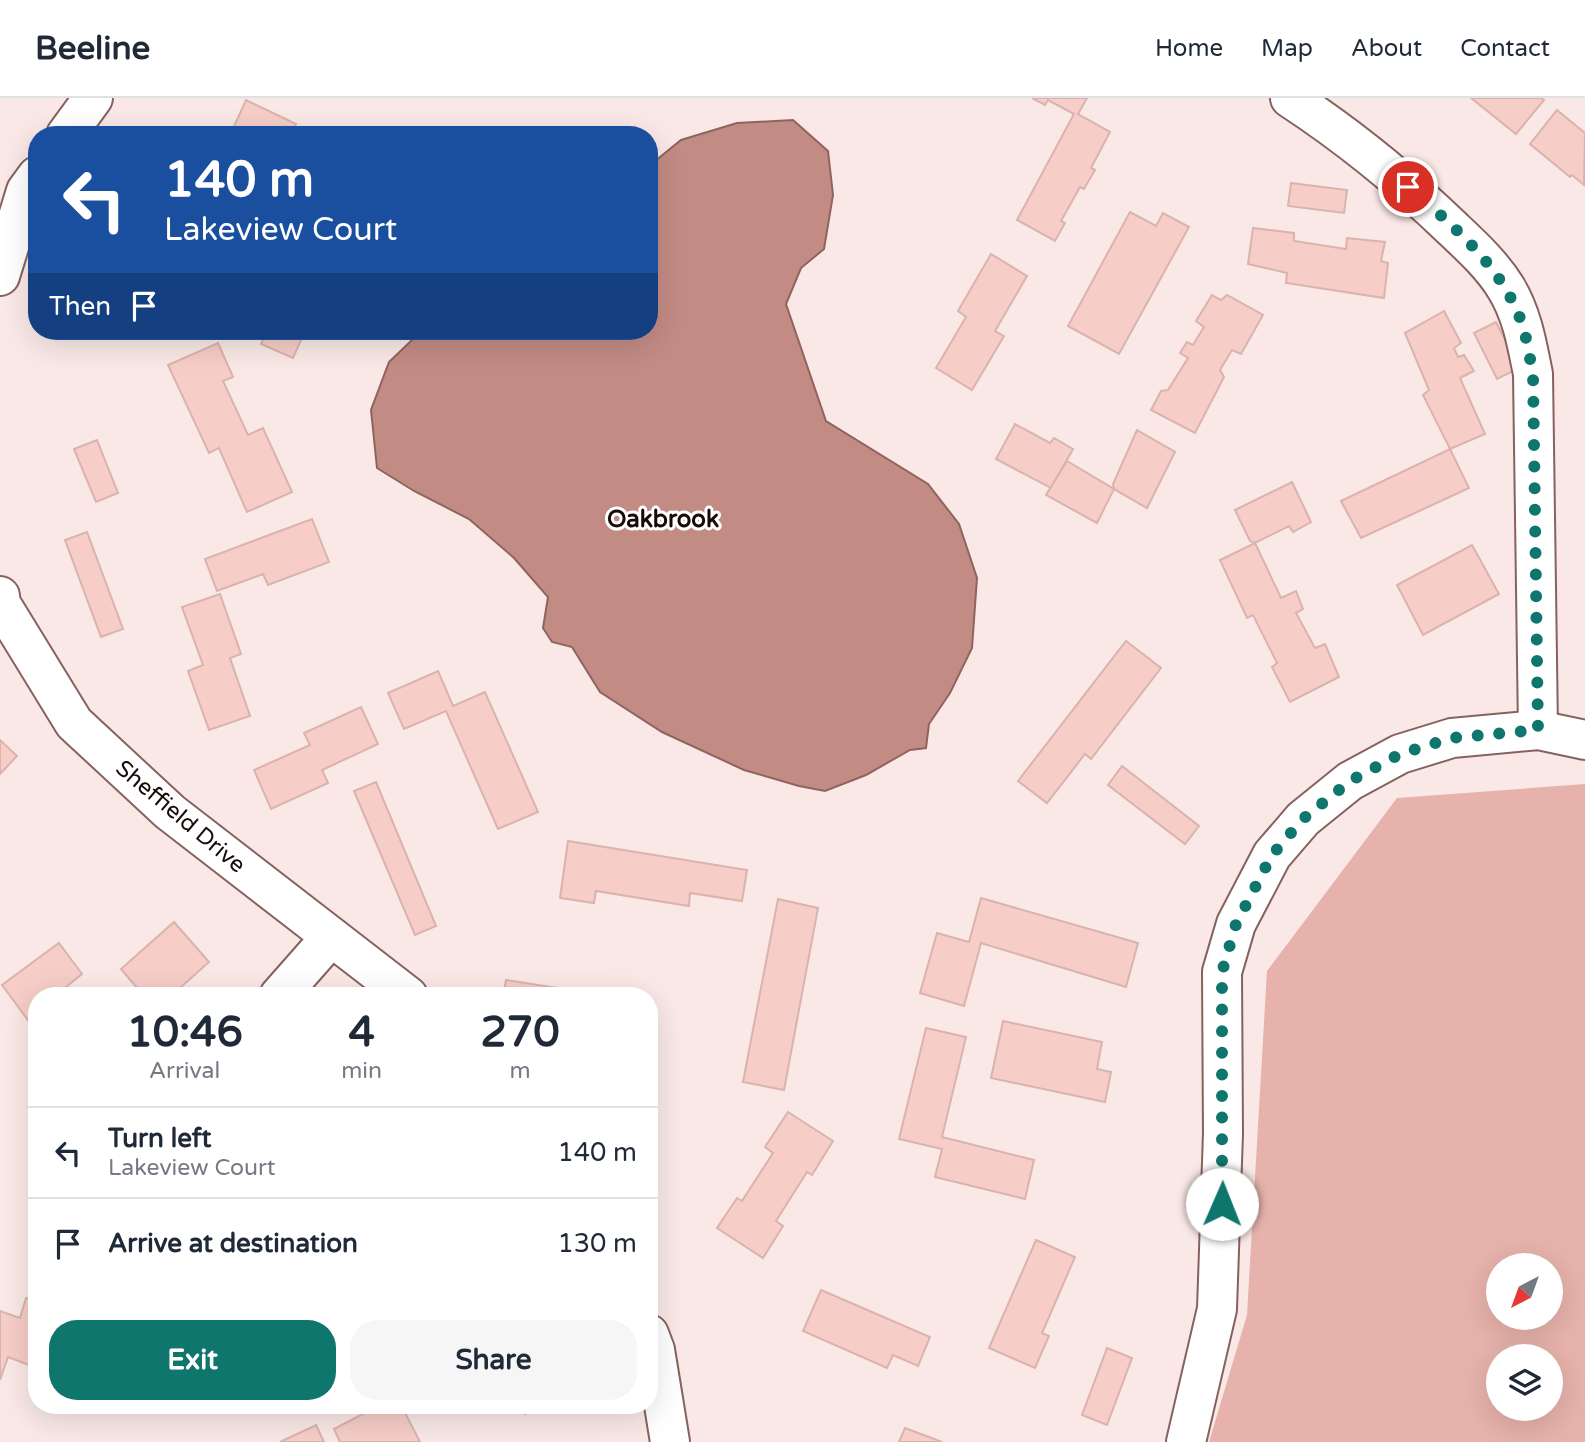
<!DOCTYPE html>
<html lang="en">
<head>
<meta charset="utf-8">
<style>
  :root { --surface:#fff; --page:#f6f6f7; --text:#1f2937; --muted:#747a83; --line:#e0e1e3; --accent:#0f766e }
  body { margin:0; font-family:"Varela Round",sans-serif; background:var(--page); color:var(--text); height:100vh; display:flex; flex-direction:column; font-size:26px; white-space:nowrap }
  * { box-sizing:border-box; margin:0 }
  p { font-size:23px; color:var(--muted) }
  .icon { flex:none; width:38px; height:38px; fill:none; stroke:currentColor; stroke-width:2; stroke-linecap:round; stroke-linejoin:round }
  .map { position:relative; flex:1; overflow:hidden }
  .side { position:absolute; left:28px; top:889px; width:630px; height:427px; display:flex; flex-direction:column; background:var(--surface); border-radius:28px; box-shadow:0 7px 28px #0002 }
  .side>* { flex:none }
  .hud { position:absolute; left:28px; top:28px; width:630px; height:214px; border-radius:28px; box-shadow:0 7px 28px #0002; background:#1a4fa0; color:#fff; overflow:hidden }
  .needle { width:46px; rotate:221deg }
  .tools { position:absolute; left:1486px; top:1155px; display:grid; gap:14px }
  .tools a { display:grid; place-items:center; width:77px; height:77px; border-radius:50%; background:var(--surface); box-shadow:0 7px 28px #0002; font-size:35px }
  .pin { position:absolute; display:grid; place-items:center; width:60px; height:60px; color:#fff; margin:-30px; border:4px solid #fff; border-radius:50%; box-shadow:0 2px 7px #0007 }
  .me { position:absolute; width:77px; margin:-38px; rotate:1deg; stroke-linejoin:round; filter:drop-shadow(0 0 5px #0008) }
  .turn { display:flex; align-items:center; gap:24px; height:147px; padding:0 21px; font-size:32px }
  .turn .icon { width:91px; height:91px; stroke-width:2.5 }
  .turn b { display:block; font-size:49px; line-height:60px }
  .then { display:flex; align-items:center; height:66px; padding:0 21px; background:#0003; gap:14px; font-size:26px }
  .eta { display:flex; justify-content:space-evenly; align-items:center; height:119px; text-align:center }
  .eta b { font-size:42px; font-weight:700; line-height:49px }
  .cta { display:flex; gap:14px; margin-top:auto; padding:14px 21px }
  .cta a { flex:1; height:80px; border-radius:28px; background:var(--accent); color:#fff; font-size:28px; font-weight:700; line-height:80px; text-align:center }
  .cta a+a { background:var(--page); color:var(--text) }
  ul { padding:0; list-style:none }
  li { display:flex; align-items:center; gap:21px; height:91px; padding:0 21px; border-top:2px solid var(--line) }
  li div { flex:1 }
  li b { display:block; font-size:26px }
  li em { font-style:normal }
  header { display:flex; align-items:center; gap:42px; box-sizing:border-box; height:98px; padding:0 35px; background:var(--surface); border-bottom:2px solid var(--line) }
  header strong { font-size:33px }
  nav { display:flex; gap:38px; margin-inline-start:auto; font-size:24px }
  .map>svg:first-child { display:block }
  .green { fill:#e6b2ab; fill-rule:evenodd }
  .water { fill:#c28b84; stroke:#8f645f; stroke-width:2 }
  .building { fill:#f6cdc7; stroke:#dab3ad; stroke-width:2 }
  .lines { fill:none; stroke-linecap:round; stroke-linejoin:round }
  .minor-casing { stroke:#86625e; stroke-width:42 }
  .minor { stroke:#fff; stroke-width:38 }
  .route { stroke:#0f766e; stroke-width:12; stroke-dasharray:0 21.6 }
  .labels { text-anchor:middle; stroke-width:6; stroke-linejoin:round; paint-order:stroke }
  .street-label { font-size:23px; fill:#170a08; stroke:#fff }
  .neighbourhood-label { font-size:24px; font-weight:bold; fill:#170a08; stroke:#fff }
</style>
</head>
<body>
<header>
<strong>Beeline</strong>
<nav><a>Home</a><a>Map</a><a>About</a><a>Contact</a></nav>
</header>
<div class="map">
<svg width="1585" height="1344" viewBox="0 0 1585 1344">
  <rect width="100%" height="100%" fill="#f9e8e6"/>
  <path class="green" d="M1585 686V1344H1209L1247 1217 1267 873 1397 700ZM1498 1167H1550V1220H1498ZM1498 1258H1550V1311H1498Z"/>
  <polygon class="water" points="793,22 828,53 833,97 824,151 801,170 786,206 826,323 928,386 959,426 977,480 972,550 950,595 929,626 926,650 910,652 866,677 825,693 799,688 744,672 662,634 600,594 572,549 552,544 543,530 548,499 514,460 469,421 414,393 377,370 371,312 389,264 415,239 430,233 649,233 649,68 681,42 737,25"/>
  <g class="building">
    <polygon points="1032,0 1087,0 1078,16 1110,34 1091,70 1095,72 1084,91 1080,89 1061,123 1065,125 1055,143 1017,122 1074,16 1048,2 1045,7"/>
    <polygon points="1471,0 1541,0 1544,2 1516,36"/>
    <polygon points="246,2 296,26 291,37 230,37"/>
    <polygon points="1557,12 1585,35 1584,87 1572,77 1570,79 1530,46"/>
    <polygon points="1291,85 1347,92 1344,115 1288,108"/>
    <polygon points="1130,114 1156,128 1163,115 1189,129 1119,256 1068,228"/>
    <polygon points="1253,130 1294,135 1294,143 1346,151 1347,140 1385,144 1381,163 1388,165 1384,200 1286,185 1287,175 1248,166"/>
    <polygon points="991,156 1027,178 995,233 1004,238 972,292 936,270 966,219 958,213"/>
    <polygon points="1212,197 1221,202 1227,197 1263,217 1241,256 1232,252 1220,272 1224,279 1195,335 1151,312 1161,293 1168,292 1188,260 1180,255 1187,244 1193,247 1204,229 1196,223"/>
    <polygon points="1444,213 1461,245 1454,250 1458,259 1464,257 1474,273 1460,280 1485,336 1450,351 1423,297 1429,292 1405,235"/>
    <polygon points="1496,224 1519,270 1497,281 1474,235"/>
    <polygon points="267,233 305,233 293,260 261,246"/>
    <polygon points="218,245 233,279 223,283 248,337 263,330 292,394 247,414 219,350 209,355 168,267"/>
    <polygon points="1015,326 1050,345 1054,340 1073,351 1051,390 996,361"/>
    <polygon points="1137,332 1175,354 1147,410 1114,391 1113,386"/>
    <polygon points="97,342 118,395 96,404 74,351"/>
    <polygon points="1450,351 1469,390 1361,440 1341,403"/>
    <polygon points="1067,363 1114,391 1097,425 1046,397"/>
    <polygon points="1292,384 1311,424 1293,434 1289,428 1255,445 1250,443 1235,412"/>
    <polygon points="312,421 329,464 268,487 263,476 217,493 205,461"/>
    <polygon points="87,434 123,531 101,539 65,442"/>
    <polygon points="1255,445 1281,500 1296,493 1303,511 1296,515 1315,550 1325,546 1339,579 1290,604 1272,569 1277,565 1253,517 1247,520 1220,462"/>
    <polygon points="1472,447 1499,496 1423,537 1397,487"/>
    <polygon points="220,496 241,556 230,560 250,618 209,632 188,573 203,567 182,509"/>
    <polygon points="1126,543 1161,570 1091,661 1085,656 1047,705 1018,683"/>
    <polygon points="438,573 453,608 485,594 538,714 498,731 446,613 404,631 388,595"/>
    <polygon points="361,609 378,646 322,672 328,685 271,711 254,672 310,647 304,635"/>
    <polygon points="0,642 17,658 0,676"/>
    <polygon points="1122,668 1199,728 1185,746 1108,687"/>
    <polygon points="376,684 436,828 415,837 354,693"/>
    <polygon points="568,743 747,772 742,803 690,795 689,808 596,793 594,805 560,800"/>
    <polygon points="981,800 1138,845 1126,889 981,845 964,908 920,895 937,835 969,844"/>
    <polygon points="778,801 818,810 784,992 743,984"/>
    <polygon points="174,824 209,864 171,898 144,898 121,871"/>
    <polygon points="59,845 82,876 55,898 37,898 37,926 33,929 2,887"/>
    <polygon points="506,882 607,898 503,898"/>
    <polygon points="649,905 655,906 649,952"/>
    <polygon points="1003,923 1102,944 1097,971 1111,974 1105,1004 991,980"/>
    <polygon points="926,930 966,939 942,1039 1034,1062 1025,1101 935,1079 942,1051 899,1041"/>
    <polygon points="788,1014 833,1043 812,1077 807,1074 776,1123 783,1128 763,1160 717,1130 737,1100 742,1103 773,1055 765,1049"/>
    <polygon points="1036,1142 1075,1159 1042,1235 1049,1238 1035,1270 989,1250"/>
    <polygon points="821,1192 930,1239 918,1268 893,1257 887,1270 803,1233"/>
    <polygon points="26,1200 37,1204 37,1270 8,1259 0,1282 0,1213 20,1220"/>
    <polygon points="1107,1250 1132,1260 1107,1327 1082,1317"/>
    <polygon points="380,1307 401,1307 420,1344 340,1344 334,1331"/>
    <polygon points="522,1307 548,1307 525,1316"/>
    <polygon points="316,1327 324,1344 280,1344"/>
    <polygon points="905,1330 942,1344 899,1344"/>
  </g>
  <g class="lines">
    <defs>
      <g id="minor">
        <path d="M1290 0C1348 38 1402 82 1452 130 1471 148 1492 167 1506 190 1522 216 1527 246 1533 276L1538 632"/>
        <polyline points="66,37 93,0"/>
        <polyline points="0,178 26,93 37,78"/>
        <polyline points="0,498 1,506 74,625 170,714 408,898"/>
        <polyline points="279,898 331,839"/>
        <polyline points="649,1236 655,1252 670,1344"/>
        <polyline points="1186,1344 1217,1211 1223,1035 1222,874 1236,826 1272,757 1303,721 1350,683 1400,656 1452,640 1538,632 1585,642"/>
      </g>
    </defs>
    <use href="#minor" class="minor-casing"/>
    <use href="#minor" class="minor"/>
  </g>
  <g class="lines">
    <path class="route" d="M1222 1106V874L1236 826 1272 757 1303 721 1350 683 1400 656 1452 640 1538 632 1533 275C1529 258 1527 239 1521 223 1502 169 1451 125 1408 89"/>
  </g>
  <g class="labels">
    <g class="street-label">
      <text transform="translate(181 718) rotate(40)" y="8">Sheffield Drive</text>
    </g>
    <g class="neighbourhood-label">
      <text x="663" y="429">Oakbrook</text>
    </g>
  </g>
</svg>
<div class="tools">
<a><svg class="needle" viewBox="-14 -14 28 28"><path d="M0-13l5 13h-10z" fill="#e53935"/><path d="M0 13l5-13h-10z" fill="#747a83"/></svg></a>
<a><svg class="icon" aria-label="layers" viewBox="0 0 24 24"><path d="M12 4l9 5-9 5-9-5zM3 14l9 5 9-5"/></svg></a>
</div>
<div class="pin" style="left:1408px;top:89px;background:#d93025"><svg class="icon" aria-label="arrive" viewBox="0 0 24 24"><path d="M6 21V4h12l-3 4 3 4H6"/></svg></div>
<svg class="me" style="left:1222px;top:1106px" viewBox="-20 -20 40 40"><circle r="19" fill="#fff"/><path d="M0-13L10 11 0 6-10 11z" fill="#0f766e"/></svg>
<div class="hud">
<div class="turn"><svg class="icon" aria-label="left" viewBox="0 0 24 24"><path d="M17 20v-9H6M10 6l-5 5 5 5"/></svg><div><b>140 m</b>Lakeview Court</div></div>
<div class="then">Then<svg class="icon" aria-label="arrive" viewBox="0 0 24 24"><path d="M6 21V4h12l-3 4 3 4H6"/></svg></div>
</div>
<section class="side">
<div class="eta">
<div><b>10:46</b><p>Arrival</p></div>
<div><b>4</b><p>min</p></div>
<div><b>270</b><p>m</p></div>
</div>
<ul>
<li><svg class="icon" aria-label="left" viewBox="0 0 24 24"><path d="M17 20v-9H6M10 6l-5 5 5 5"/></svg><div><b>Turn left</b><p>Lakeview Court</p></div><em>140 m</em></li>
<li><svg class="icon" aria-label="arrive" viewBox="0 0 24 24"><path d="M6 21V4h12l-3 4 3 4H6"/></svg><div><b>Arrive at destination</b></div><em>130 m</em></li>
</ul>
<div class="cta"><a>Exit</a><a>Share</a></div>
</section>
</div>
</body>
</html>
